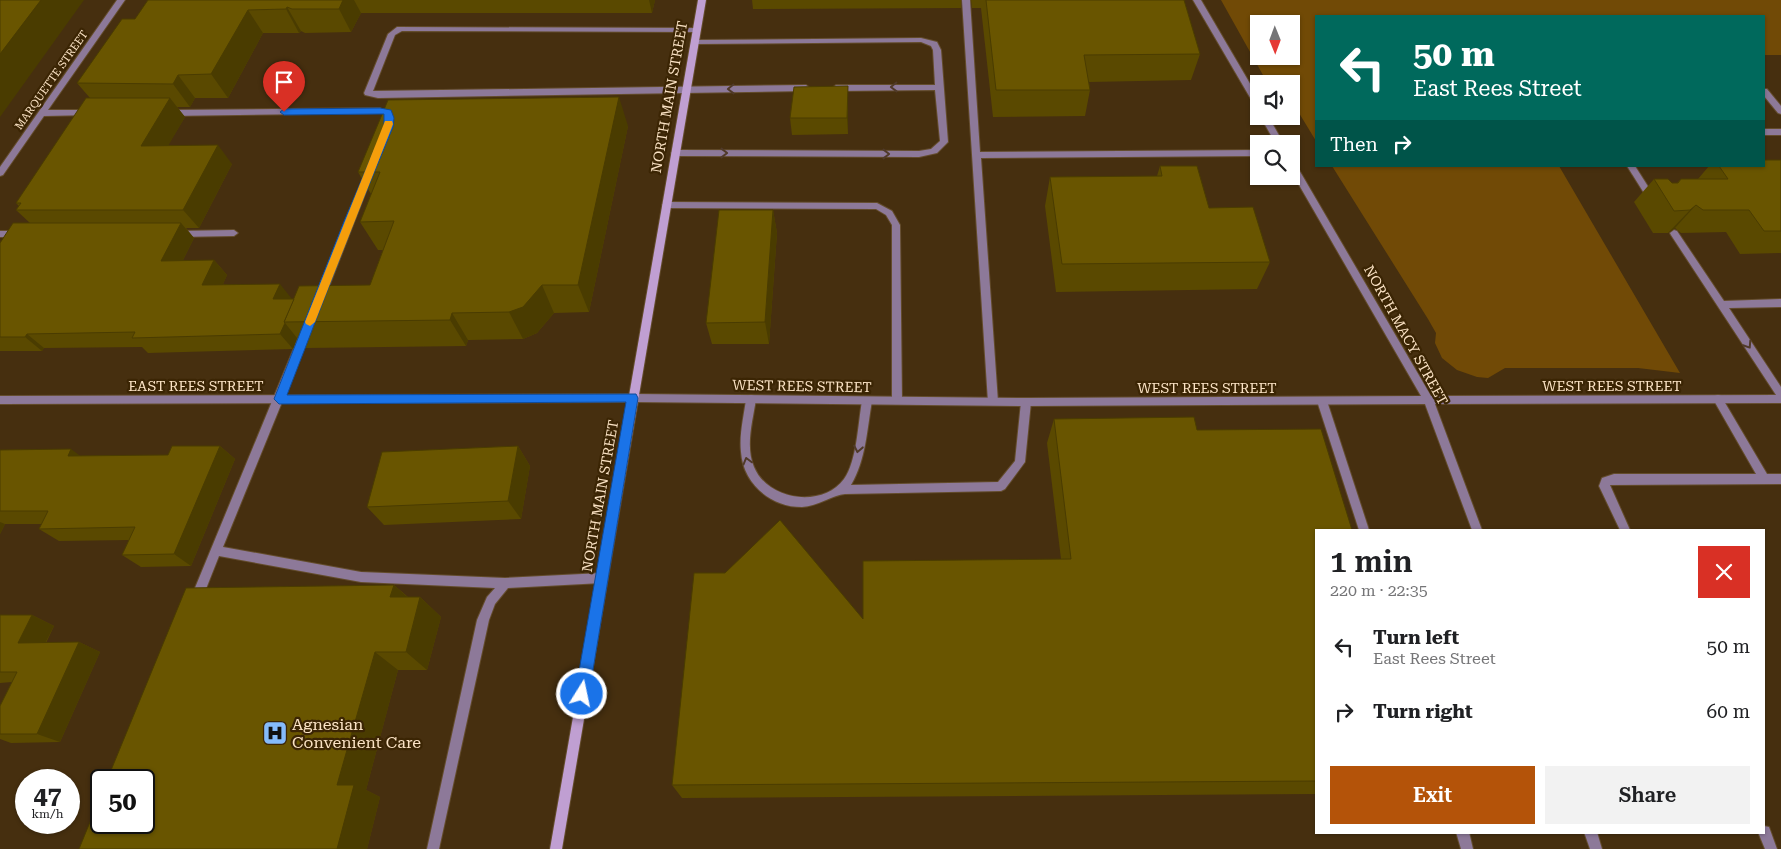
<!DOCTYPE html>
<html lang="en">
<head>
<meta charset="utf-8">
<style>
  :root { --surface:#fff; --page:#f2f2f2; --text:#202124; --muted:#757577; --accent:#b45309 }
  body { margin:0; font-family:"Roboto Serif",serif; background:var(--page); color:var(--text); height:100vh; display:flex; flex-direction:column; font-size:19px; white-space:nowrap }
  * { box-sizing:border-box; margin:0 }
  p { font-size:16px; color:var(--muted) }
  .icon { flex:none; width:28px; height:28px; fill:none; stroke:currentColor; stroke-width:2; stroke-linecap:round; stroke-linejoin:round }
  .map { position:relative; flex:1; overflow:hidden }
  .drawer { position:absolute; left:1315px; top:529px; width:450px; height:305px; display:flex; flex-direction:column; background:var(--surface); border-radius:0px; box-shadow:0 1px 4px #0004 }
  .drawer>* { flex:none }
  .banner { position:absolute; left:1315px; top:15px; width:450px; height:152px; border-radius:0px; box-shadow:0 1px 4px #0004; background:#00695c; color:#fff; overflow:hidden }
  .needle { width:32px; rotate:179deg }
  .controls { position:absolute; left:1250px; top:15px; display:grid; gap:10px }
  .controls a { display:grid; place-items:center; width:50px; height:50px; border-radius:0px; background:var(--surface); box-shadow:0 1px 4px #0004; font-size:25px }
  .speed { position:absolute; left:15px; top:769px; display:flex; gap:10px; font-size:25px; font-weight:700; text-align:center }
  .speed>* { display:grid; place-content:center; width:65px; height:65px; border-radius:50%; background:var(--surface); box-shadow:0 1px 4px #0004; line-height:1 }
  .speed small { font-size:12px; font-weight:400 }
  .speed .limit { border:2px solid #111; border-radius:8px; background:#fff; color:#111 }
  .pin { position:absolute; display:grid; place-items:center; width:42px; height:42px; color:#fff; margin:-51px -21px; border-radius:50% 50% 50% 0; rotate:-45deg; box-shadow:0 0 5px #0007 }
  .pin .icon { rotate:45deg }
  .me { position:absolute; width:55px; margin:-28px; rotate:10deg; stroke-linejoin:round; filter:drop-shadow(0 0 4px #0008) }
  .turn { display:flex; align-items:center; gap:18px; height:105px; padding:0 15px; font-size:22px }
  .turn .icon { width:65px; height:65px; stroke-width:2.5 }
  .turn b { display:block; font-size:35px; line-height:42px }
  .then { display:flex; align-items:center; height:48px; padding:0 15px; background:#0003; gap:10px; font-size:19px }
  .round { display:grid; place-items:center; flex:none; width:52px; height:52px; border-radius:0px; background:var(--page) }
  .head { display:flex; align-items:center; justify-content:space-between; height:85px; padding:0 15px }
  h1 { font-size:30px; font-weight:600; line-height:38px }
  .primary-button { display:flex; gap:10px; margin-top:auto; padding:10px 15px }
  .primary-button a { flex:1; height:58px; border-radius:0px; background:var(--accent); color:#fff; font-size:20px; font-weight:600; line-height:58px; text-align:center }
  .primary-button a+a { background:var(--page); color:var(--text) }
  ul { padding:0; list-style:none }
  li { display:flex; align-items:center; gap:15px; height:65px; padding:0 15px }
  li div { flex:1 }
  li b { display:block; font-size:19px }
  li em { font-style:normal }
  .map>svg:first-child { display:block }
  .green { fill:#714a06; fill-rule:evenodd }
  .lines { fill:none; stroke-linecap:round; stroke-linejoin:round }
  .lane-casing { stroke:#634c2c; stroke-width:2 }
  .street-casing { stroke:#634c2c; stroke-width:2 }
  .secondary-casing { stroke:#634c2c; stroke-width:2 }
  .lane { fill:#8d7999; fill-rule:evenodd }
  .street { fill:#8d7999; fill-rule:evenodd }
  .secondary { fill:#c09fd2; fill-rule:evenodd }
  .wall { fill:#5a4900 }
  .shaded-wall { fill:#4a3c00 }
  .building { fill:#695500; stroke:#4a3c00 }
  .oneway { stroke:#503a29 }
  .route { fill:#1a73e8; stroke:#114b97 }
  .slow { fill:#f59e0b }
  .labels { text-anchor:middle; stroke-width:4.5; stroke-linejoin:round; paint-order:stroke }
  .far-street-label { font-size:11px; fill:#fbe3c5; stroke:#3b2504 }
  .street-label { font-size:14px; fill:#fbe3c5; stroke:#3b2504 }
  .near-poi-label { font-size:16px; fill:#fbe3c5; stroke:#3b2504; text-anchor:start }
</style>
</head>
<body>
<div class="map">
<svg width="1781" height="849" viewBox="0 0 1781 849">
  <rect width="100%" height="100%" fill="#462f0f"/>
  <g class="green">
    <path d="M1221 0H1781V55H1764V16H1316V141L1299 113 1291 108V84H1268ZM1259 24H1291V56H1259Z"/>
    <polygon points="1332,166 1559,166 1680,373 1638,368 1505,368 1488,378 1477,377 1457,370 1442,358 1435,343 1436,333 1428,319"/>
  </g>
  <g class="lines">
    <defs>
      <g id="lane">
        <polygon points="962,0 970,0 980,152 1259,150 1259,156 981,158 998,402 996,405 990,405 988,402"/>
        <polygon points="397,27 696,28 700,30 696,32 402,31 395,35 373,91 806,85 810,88 806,91 378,98 365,95 364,93 388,34"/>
        <polygon points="921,38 937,42 941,50 948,142 937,153 919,157 675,156 671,153 675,150 919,151 931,149 940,141 935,90 836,91 832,88 836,85 935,85 933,50 931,46 921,42 695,44 691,42 695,40"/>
        <polygon points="1764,89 1767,89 1781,106 1781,114 1778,113 1764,96"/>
        <rect x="1764" y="129" width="17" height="6"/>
        <polygon points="1627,166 1635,166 1656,199 1655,201 1649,201"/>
        <polygon points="370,168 374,171 325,297 323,299 317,299 315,297 366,171"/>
        <polygon points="666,202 877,203 892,211 900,225 902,401 900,404 894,404 892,401 892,225 886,215 876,209 666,208 662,205"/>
        <polygon points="234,230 238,233 234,236 177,237 173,234 177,231"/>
        <polygon points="1674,230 1677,231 1724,301 1781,299 1781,307 1729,308 1781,387 1781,399 1778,398 1671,235 1670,233"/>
        <polygon points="0,231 18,231 22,234 18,237 0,237"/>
        <polygon points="306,327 311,331 223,547 361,572 505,578 602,573 606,574 608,578 606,582 602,583 508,588 495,604 489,620 439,849 427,849 477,620 487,597 495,588 361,582 219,556 200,604 196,605 192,604 190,600 301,331"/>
        <path d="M751 395 754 396 756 399C753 420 745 446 754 467 768 501 823 508 844 479 857 461 858 423 862 401L864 398H870L872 401C867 429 866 460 851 485L998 482 1015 461 1021 402 1023 399H1029L1031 402 1025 462 1005 489 1001 491C949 492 897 493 845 494 833 495 818 506 802 507 770 507 743 483 741 452 739 434 744 416 746 399L748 396Z"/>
        <polygon points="1718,395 1721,396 1767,474 1781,474 1781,484 1610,485 1630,530 1620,530 1599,486 1602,478 1614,474 1756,474 1713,399 1715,396"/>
        <polygon points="1322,397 1325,398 1327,401 1369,530 1359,530 1317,401 1319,398"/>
        <polygon points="1764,826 1769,827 1777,849 1765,849 1758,832 1764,832"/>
        <polygon points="1456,832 1469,832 1473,849 1461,849"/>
      </g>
      <g id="street">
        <polygon points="117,0 125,0 48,110 89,110 92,111 92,115 44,116 3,175 0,176 0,167"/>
        <polygon points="1193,0 1201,0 1259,99 1259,109 1255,106"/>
        <polygon points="380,108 384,111 383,113 168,116 164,113 168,110"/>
        <polygon points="1260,116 1268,116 1284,144 1276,144"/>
        <polygon points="1291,160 1295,163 1431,396 1781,395 1781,403 1435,404 1482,530 1472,530 1425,404 1026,406 632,402 0,404 0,396 632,394 1026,398 1421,396 1291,171"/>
        <polygon points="1584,832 1597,832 1602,849 1590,849"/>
      </g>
      <polygon id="secondary" points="698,0 706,0 562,849 550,849"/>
    </defs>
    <use href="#lane" class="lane-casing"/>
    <use href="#street" class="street-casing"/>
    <use href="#secondary" class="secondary-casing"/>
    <use href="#lane" class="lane"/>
    <use href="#street" class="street"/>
    <use href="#secondary" class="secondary"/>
  </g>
  <g class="wall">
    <polygon points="148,0 655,0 652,13 361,13 351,32 305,33 301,31 299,33 263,33 228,98 195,98 190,107 177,107 185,117 168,145 232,164 199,228 186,228 194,238 183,260 214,260 227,275 223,284 292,299 370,285 383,250 378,250 360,222 371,194 358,172 628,126 589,312 554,313 537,333 523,339 468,340 466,346 306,348 297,338 293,349 148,353 142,347 44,348 42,351 0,351 0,243 30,223 16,210 19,206 16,203 90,98 77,83 135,19"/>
    <polygon points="752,0 961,0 961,8 753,9"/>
    <polygon points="971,0 1184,0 1200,54 1191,80 1089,82 1090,90 1085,116 993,117 981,8 972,8"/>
    <polygon points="848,103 848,134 792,135 790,118"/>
    <polygon points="1781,160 1781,253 1740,254 1726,232 1681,233 1675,228 1668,233 1653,233 1634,202 1654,179 1672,183 1677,183 1681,179 1698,179 1709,166 1764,166"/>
    <polygon points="1160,166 1270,262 1257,289 1056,292 1045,206 1050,177 1157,176"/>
    <polygon points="773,210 777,233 769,344 712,344 706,323"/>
    <polygon points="1054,419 1197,430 1316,530 1316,794 682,798 672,785 863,619 1061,559 1047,443"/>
    <polygon points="220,446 235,459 191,566 141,567 122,555 129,540 59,541 39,529 42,524 5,524 0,534 0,450 80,456 168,455"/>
    <polygon points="518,446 530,466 521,519 384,525 367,507"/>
    <polygon points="394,585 408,597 420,597 441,617 427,670 398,670 366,790 380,797 367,849 79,849"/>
    <polygon points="0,615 32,615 54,626 46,643 79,642 100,652 60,742 11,743 0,739 0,706 12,682 0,683"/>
  </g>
  <g class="shaded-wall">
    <polygon points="41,0 84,0 0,117 0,54"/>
    <polygon points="343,0 354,0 361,13 351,32 339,9"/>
    <polygon points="649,0 655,0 652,13"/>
    <polygon points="287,7 301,31 299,33 286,9"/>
    <polygon points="248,10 263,33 228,98 211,74"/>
    <polygon points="178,75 195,98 190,107 173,84"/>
    <polygon points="848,86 848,134 847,118"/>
    <polygon points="619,97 628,126 589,312 578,285"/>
    <polygon points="170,98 185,117 157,165 141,146"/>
    <polygon points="218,145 232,164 199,228 183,210"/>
    <polygon points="1696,205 1675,228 1668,233 1690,210"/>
    <polygon points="773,210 777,233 769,344 765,322"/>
    <polygon points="181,223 194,238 175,276 161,261"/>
    <polygon points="214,260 227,275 216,300 202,285"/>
    <polygon points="280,284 292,299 273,299"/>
    <polygon points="542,285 554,313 537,333 523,339 509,312"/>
    <polygon points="452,313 468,340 466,346 450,320"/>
    <polygon points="285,323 297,338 293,349 280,334"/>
    <polygon points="27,334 44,348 42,351 25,337"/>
    <polygon points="220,446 235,459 191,566 174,554"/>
    <polygon points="518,446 530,466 521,519 508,501"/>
    <polygon points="71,449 90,463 68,456"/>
    <polygon points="0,522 5,524 0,534"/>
    <polygon points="394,585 416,605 390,597"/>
    <polygon points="420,597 441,617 427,670 406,652"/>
    <polygon points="32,615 54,626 40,653 18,643"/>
    <polygon points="79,642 100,652 60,742 37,734"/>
    <polygon points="375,652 398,670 366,790 380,797 367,849 337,849 337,785"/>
  </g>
  <g class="building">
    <polygon points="0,0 41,0 0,54"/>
    <polygon points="148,0 343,0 339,9 292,9 287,7 286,9 248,10 211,74 178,75 173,84 77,83 122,19 135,19"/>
    <polygon points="986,0 1184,0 1200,54 1084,55 1090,90 996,90"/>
    <polygon points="848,86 847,118 790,118 794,87"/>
    <polygon points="619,97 578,285 542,285 523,307 509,312 452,313 450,320 284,322 299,286 370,285 394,221 360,222 380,172 358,172 388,100"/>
    <polygon points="86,98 170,98 141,146 218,145 183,210 16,210 21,203 16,203"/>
    <polygon points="1764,160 1781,160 1781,231 1764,231 1749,210 1703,210 1696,205 1690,210 1674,211 1654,179 1668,179 1672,183 1678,183 1681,179 1728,179 1719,166 1764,166"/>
    <polygon points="1160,166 1197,166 1209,208 1253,207 1270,262 1062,264 1050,177 1162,176"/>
    <polygon points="719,210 773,210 765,322 706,323"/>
    <polygon points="13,223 181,223 161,261 214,260 202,285 280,284 273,299 294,299 284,322 285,323 280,334 132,338 135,332 27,334 25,337 0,337 0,243"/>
    <polygon points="1194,417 1197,430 1321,429 1352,530 1316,530 1316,781 672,785 694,573 725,573 780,520 863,619 863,561 1071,559 1054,419"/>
    <polygon points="172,446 220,446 174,554 122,555 135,527 39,529 48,511 0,511 0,450 71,449 68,456 168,455"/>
    <polygon points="518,446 508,501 367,507 382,452"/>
    <polygon points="394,585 390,597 420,597 406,652 375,652 337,785 354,785 337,849 79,849 101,795 101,822 144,822 144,780 107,780 186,588"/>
    <polygon points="0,615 32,615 18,643 79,642 37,734 0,734 0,706 17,672 0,672"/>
  </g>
  <defs><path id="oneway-chevron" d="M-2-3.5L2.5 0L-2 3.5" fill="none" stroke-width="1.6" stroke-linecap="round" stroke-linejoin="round" transform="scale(1.25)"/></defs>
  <g class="oneway">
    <use href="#oneway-chevron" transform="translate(894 87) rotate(179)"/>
    <use href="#oneway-chevron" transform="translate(731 89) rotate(179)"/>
    <use href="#oneway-chevron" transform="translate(724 153)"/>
    <use href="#oneway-chevron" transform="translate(886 154)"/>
    <use href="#oneway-chevron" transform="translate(1748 345) rotate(57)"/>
    <use href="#oneway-chevron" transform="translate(858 449) rotate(101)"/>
    <use href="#oneway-chevron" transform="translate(747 461) rotate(-105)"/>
  </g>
  <polygon class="route" points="380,108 391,110 394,118 393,127 355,219 287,395 636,394 638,398 589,694 587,699 582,701 577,699 575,694 626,402 279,404 274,399 345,219 384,127 384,114 380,114 284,115 280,112 284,109"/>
  <polygon class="slow" points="385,121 392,121 393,124 315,322 310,326 306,324 305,322"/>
  <defs>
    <symbol id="hospital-square" viewBox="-11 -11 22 22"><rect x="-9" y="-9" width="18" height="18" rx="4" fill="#85bbfb" stroke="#3b2504"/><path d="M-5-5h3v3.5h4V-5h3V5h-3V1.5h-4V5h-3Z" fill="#111"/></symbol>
  </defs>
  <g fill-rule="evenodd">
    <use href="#hospital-square" x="261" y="719" width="28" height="28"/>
  </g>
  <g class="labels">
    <g class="far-street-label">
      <text transform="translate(51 80) rotate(-55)" y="4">MARQUETTE STREET</text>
    </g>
    <g class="street-label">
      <text transform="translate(669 97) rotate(-80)" y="5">NORTH MAIN STREET</text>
      <text transform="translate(1406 335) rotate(61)" y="5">NORTH MACY STREET</text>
      <text x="196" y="391">EAST REES STREET</text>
      <text transform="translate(802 386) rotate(1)" y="5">WEST REES STREET</text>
      <text x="1612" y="391">WEST REES STREET</text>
      <text x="1207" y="393">WEST REES STREET</text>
      <text transform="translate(600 496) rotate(-80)" y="5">NORTH MAIN STREET</text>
    </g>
    <g class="near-poi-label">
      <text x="292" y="730">Agnesian<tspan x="292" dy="18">Convenient Care</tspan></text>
    </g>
  </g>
</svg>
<div class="controls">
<a><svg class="needle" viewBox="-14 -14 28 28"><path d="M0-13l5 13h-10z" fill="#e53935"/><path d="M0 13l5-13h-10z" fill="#757577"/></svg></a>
<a><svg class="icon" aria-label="sound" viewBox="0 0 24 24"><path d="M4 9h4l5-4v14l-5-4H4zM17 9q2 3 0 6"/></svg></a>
<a><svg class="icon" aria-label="search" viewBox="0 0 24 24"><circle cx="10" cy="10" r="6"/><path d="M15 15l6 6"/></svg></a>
</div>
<div class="speed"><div>47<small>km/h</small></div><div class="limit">50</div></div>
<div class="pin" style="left:284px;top:112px;background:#d93025"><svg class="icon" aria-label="arrive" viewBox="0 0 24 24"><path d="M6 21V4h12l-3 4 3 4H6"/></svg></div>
<svg class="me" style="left:582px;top:694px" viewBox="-20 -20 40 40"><circle r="17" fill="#1a73e8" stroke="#fff" stroke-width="3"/><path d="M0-11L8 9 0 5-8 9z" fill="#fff"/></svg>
<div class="banner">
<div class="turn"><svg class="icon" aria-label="left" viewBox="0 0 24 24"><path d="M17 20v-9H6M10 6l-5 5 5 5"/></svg><div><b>50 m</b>East Rees Street</div></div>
<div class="then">Then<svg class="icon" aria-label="right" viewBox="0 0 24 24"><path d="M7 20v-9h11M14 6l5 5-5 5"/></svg></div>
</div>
<section class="drawer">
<div class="head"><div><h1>1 min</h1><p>220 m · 22:35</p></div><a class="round" style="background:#d93025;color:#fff"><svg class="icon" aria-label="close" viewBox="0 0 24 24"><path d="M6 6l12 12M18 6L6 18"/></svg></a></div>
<ul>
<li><svg class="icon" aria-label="left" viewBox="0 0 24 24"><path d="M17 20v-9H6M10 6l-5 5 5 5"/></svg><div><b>Turn left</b><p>East Rees Street</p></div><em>50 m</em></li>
<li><svg class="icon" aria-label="right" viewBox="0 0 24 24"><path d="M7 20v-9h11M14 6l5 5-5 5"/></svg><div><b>Turn right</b></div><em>60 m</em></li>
</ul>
<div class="primary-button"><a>Exit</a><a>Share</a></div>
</section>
</div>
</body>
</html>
